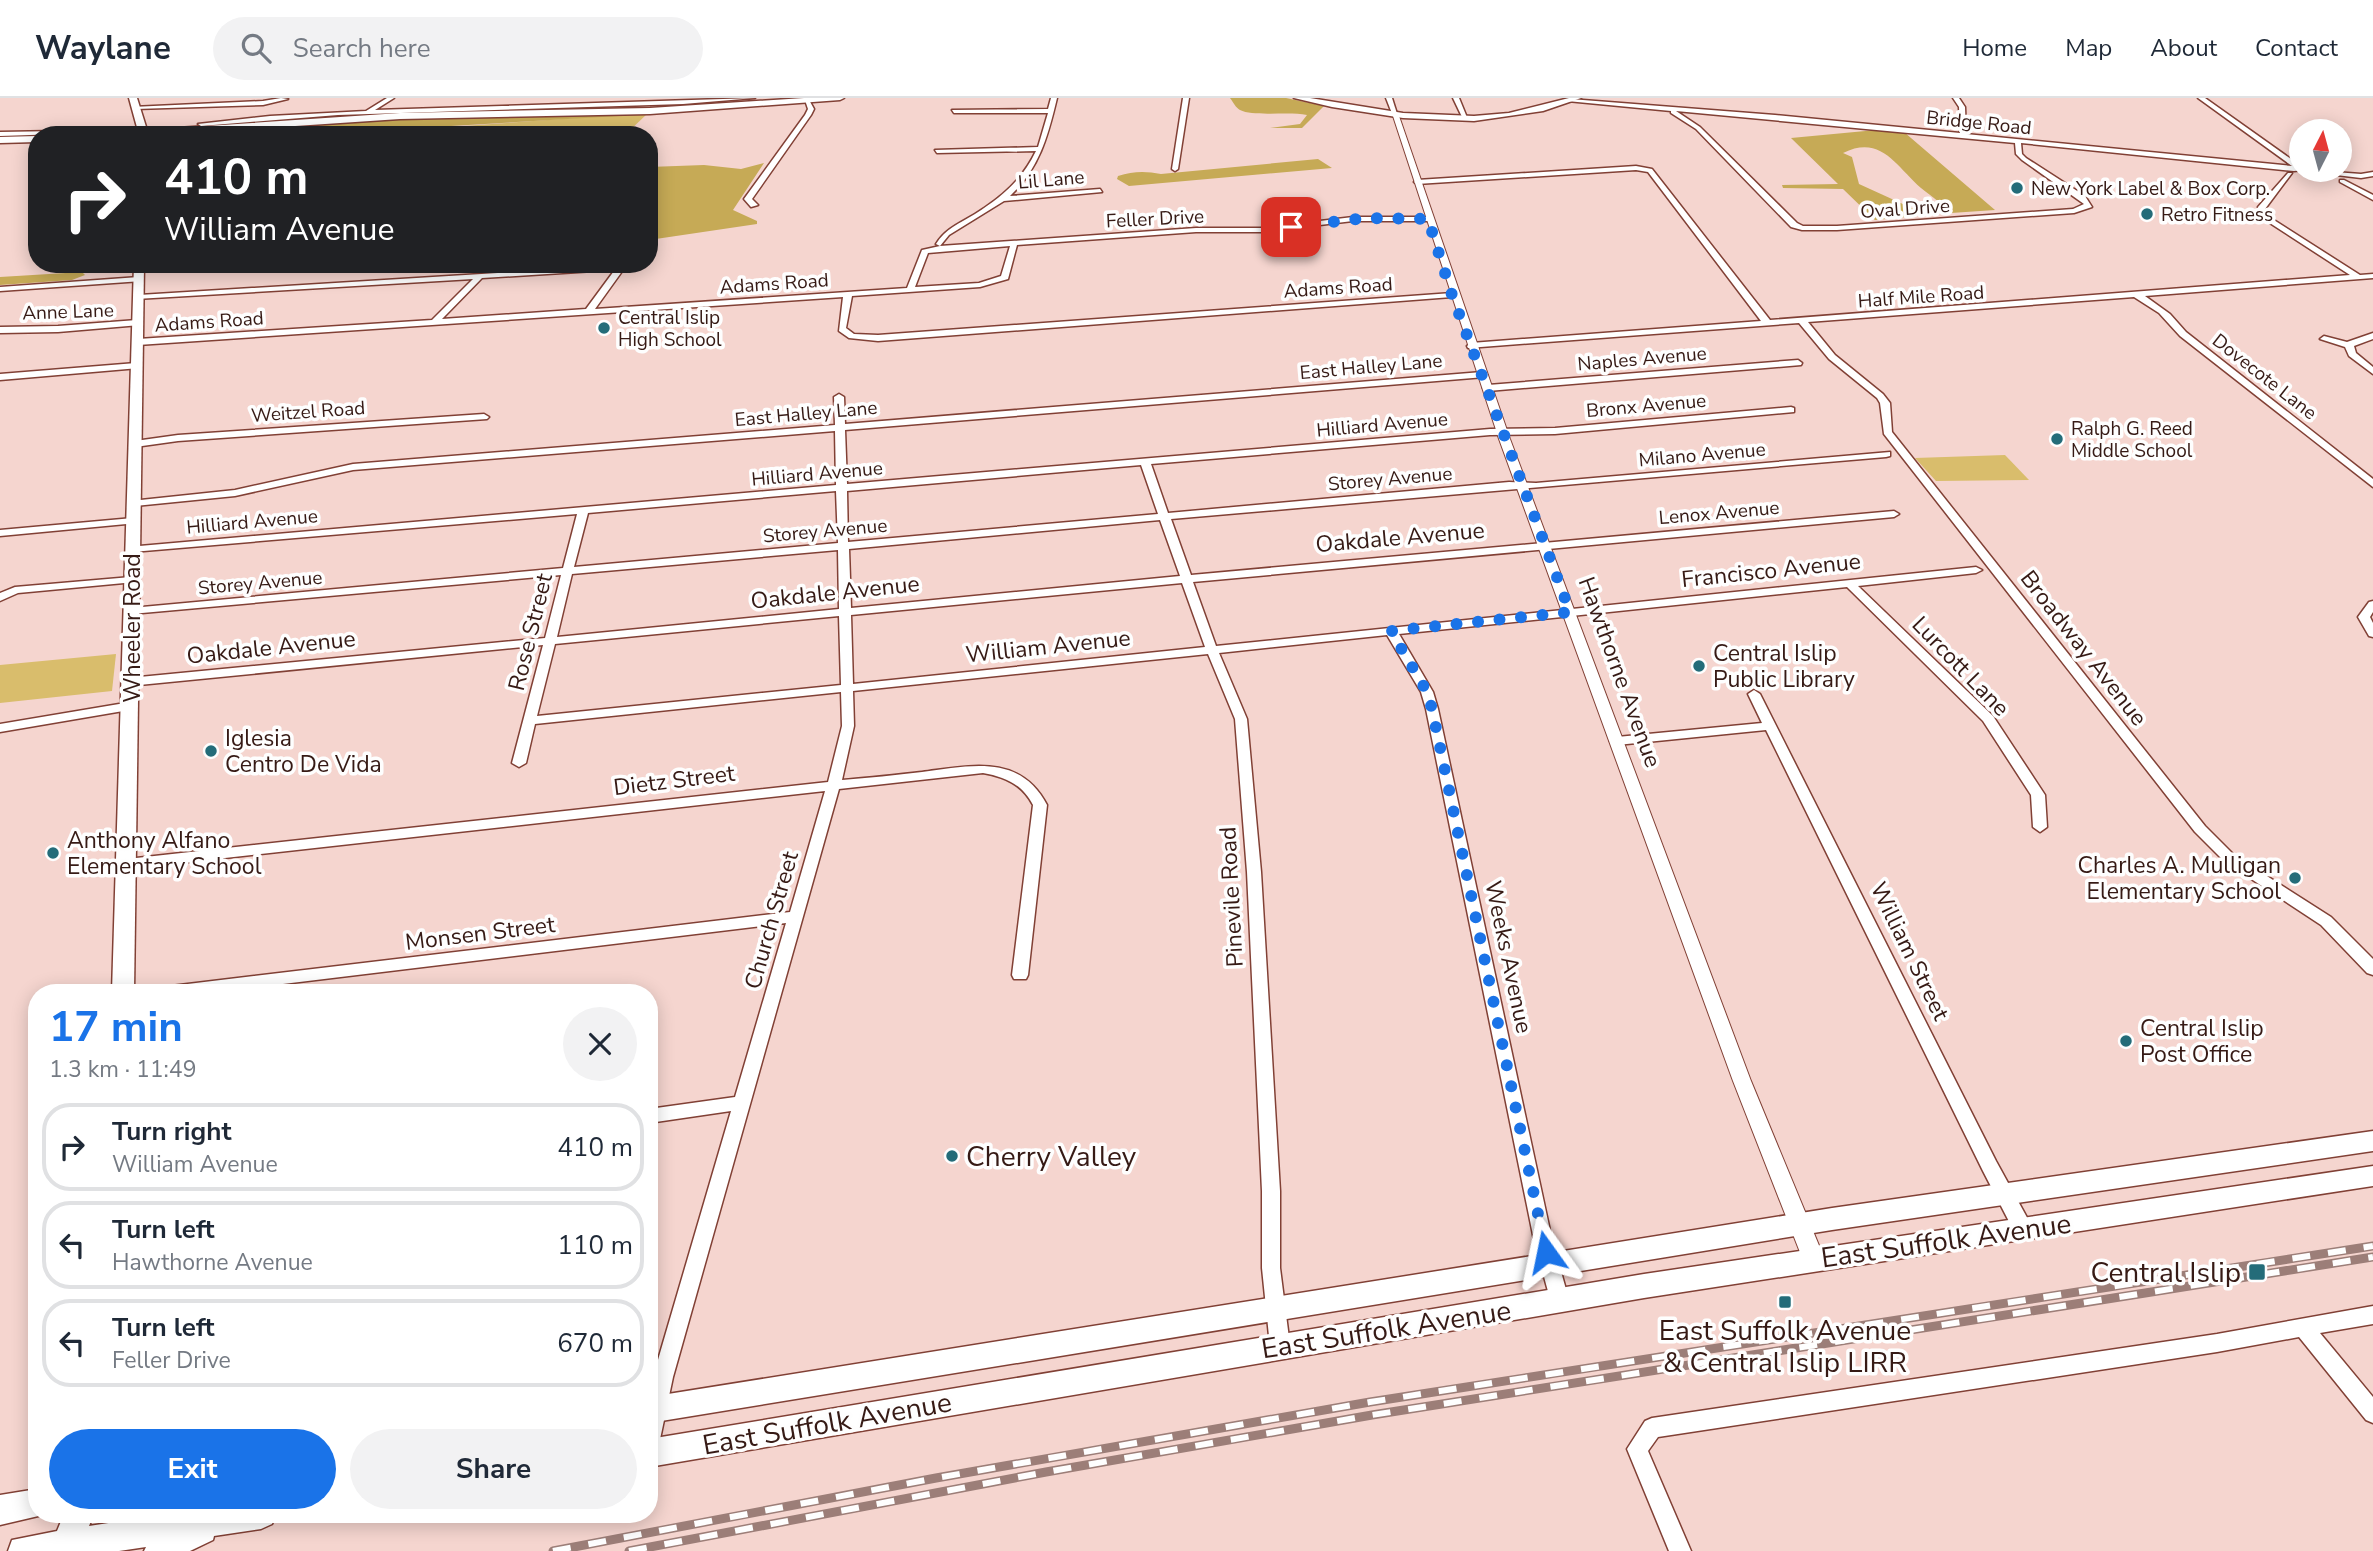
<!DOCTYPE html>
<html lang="en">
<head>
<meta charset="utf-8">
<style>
  :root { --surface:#fff; --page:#f2f2f3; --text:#1f2937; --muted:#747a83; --line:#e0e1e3; --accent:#1a73e8 }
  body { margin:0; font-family:"Nunito Sans",sans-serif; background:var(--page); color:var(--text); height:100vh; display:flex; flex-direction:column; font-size:26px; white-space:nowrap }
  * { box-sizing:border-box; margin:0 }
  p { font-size:23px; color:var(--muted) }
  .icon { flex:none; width:38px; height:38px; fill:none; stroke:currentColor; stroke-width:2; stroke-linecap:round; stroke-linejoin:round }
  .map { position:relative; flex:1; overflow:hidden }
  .side { position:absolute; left:28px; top:886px; width:630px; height:539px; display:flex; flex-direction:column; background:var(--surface); border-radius:28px; box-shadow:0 4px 18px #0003 }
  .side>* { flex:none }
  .guide { position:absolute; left:28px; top:28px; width:630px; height:147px; border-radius:28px; box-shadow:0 4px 18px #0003; background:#202124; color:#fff; overflow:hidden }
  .needle { width:46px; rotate:6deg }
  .fabs { position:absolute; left:2289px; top:21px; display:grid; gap:14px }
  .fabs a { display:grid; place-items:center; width:63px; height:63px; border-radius:50%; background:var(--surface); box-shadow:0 4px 18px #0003; font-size:35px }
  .pin { position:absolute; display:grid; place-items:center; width:60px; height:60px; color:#fff; margin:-30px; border-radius:14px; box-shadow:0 4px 10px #0006 }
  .me { position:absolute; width:77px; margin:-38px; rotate:348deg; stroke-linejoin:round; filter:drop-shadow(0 0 5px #0008) }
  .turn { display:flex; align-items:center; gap:24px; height:147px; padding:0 21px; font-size:32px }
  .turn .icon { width:91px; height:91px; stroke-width:2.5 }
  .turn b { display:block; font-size:49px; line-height:60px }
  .round { display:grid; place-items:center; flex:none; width:74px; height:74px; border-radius:37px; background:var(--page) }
  .overview { display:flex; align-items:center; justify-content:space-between; height:119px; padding:0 21px }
  h1 { font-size:42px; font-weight:700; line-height:52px; color:var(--accent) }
  .action { display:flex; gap:14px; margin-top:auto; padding:14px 21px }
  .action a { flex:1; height:80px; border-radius:42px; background:var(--accent); color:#fff; font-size:28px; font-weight:700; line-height:80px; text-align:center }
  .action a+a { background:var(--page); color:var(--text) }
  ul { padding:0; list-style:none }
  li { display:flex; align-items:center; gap:21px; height:88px; margin:0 14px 10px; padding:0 7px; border:4px solid var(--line); border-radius:28px }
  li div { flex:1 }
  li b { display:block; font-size:26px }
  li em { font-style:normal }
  header { display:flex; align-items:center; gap:42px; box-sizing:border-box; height:98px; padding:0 35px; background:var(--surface); border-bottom:2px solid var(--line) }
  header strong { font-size:33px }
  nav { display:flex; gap:38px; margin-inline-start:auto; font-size:24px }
  .search { width:490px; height:63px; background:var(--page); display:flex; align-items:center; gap:18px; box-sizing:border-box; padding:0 24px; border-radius:38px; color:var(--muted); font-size:26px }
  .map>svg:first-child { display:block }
  .green { fill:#d9bd6c }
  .forest { fill:#c6aa56 }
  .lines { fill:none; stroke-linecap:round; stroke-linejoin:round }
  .minor-casing { stroke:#814035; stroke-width:3 }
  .tertiary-casing { stroke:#814035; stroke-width:2 }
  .secondary-casing { stroke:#814035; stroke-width:3 }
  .minor { fill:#fff; fill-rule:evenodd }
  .tertiary { fill:#fff; fill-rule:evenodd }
  .secondary { fill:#fff; fill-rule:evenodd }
  .rail-casing { stroke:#9c7e78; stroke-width:9 }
  .rail { stroke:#fefefe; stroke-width:6; stroke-dasharray:18; stroke-linecap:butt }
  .route { stroke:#1a73e8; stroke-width:12; stroke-dasharray:0 21.6 }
  .poi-dot { fill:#246c79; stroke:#fefefe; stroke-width:2.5 }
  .labels { text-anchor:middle; stroke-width:7; stroke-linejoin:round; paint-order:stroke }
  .far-street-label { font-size:19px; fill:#361a15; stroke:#fefefe }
  .far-poi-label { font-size:19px; fill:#361a15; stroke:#fefefe; text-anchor:start }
  .street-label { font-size:23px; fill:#361a15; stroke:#fefefe }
  .poi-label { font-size:23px; fill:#361a15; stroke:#fefefe; text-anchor:start }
  .near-poi-label { font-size:28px; fill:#361a15; stroke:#fefefe; text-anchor:start }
  .near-street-label { font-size:28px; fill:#361a15; stroke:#fefefe }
</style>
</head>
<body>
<header>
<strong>Waylane</strong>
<div class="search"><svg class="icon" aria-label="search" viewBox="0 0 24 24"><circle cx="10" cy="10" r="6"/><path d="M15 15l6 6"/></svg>Search here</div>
<nav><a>Home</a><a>Map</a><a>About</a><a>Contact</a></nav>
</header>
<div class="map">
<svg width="2373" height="1453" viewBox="0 0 2373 1453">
  <rect width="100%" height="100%" fill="#f5d5cf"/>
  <g class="green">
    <polygon points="648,15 625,37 334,37"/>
    <polygon points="2005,357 2029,382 1936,383 1915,360"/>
    <polygon points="116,556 112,593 0,605 0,567"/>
  </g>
  <g class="forest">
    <path d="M1230 0H1286L1324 8 1302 30H1270L1300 26 1307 17C1289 13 1254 19 1240 12 1236 10 1233 4 1230 0Z"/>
    <polygon points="641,14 636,17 300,37 308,28 319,23"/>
    <path d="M1876 32 1904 34 1995 112 1951 115C1942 105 1932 99 1921 90 1896 68 1881 36 1843 55L1852 59 1859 86 1927 117 1875 122 1843 91 1783 90 1782 87 1838 86 1791 40Z"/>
    <path d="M1318 61 1332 70 1129 88 1117 81 1118 78C1133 73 1146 73 1161 76Z"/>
    <polygon points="764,65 733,112 757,123 757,126 649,142 649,69 704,67 741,71"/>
    <polygon points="82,174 85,177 72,182 0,187 0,179"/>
  </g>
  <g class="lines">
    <defs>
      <g id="minor">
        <polygon points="281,0 288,1 263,7 135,11 132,9 263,3"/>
        <polygon points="387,0 394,0 375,12 755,0 683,6 338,17 201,28 198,26 270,18 366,13"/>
        <polygon points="808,0 814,11 811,17 752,101 758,107 751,109 744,101 805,17 808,11 805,2"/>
        <path d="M1051 0H1057C1048 38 1039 71 1010 98L1100 91 1102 94 1004 103 949 137 940 148 1196 130H1262L1353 119H1428L1432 121 1428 123H1353L1262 134H1196L1017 147 1008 181 980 189 852 198 846 230 854 236 878 237 1452 195 1456 197 1452 199 878 243 849 240 839 233 843 199 138 247 134 244 138 241 432 222 473 181 136 201V197H139L610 168 623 172 595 211 907 190 922 152 940 148 936 146C945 131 960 125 975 116 1002 99 1022 82 1036 53L937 55 935 52 1038 49 1048 15H954L952 12 1048 11ZM1010 148 1001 178 979 185 915 189 928 155ZM610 172 614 173 586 211 442 221 482 180Z"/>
        <polygon points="1183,0 1189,0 1178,71 1175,73 1172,71"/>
        <polygon points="1386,0 1392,0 1398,19 1393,18"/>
        <polygon points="1453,0 1459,0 1468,22 1463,21"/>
        <path d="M1953 0H1959L1965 9 1966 36 2292 68 2198 0H2205L2298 66 2299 69 2304 72 2294 73 2021 45 2022 56 2026 60 2085 98 2092 109 2074 115 1837 132H1802L1791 129 1696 31 1671 15V13L1567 3 1570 1 1775 17 1960 35 1959 9ZM1676 13 2015 45 2016 56 2022 62 2084 106 2073 111 1837 128H1803L1797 125 1700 29Z"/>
        <polygon points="59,33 61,36 0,38 0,34"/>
        <polygon points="1636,68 1652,71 1770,222 2350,177 2259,118 2258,109 2288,75 2292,75 2265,111 2266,117 2360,177 2373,176 2373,180 2145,198 2170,216 2186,234 2373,381 2373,389 2180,238 2159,215 2134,199 1808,224 1835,257 1883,296 1890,305 1892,334 2205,728 2234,757 2331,819 2373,861 2373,877 2367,875 2321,827 2224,763 2195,734 1884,336 1880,305 1877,300 1829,261 1799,225 1468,250 1467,248 1471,245 1761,223 1648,74 1636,72 1417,86 1414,84 1417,82"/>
        <polygon points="2308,72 2361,76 2373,74 2373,78 2361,80 2311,74"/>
        <polygon points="2340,82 2344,82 2373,97 2373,102 2340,84"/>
        <polygon points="139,179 143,181 142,183 0,193 0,189"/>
        <polygon points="137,222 140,223 140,227 58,234 0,235 0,229 58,228"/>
        <polygon points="2373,235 2373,241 2354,248 2356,255 2373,269 2373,276 2349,258 2345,249 2320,241 2324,238 2347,244"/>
        <polygon points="1798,262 1802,265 1801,267 1488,293 1483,290 1488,287"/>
        <polygon points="136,265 139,266 139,270 0,282 0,276"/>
        <path d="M1482 274 1487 277 1485 279 845 332 847 386 1490 331 1555 330 1791 309 1794 310V314L1555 336 1490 337 1151 366 1168 415 1509 384 1536 385 1890 354V358L1886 359 1171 421 1191 477 1894 413 1899 416 1894 419 1193 484 1216 548 1976 469 1982 472 1976 475 1858 488 1993 618 2045 697 2047 729 2040 734 2033 729 2031 697 1983 623 1847 489 1399 536 1433 594 1438 611 1552 1142 1569 1202 1566 1208 1559 1211 1552 1208 1534 1142 1426 611 1421 594 1387 537 1219 555 1247 621 1261 774 1280 1093V1170L1290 1248 1287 1254 1280 1257 1273 1254 1270 1248 1262 1170V1093L1247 774 1235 621 1208 556 853 593 854 628 842 682C869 680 895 677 922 674 970 668 1020 655 1047 707L1028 877 1026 881H1014L1012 877 1033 707C1022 686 1005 679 983 675L839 691 673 1279 659 1346 656 1353 649 1356V1296L653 1279 731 1013 649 1025V1011L735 999 786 825 216 894H163L165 890 171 888 790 814 825 693 127 771 120 766 127 761 828 684 842 628 841 594 535 626 526 665 519 669 512 665 543 547 129 588 123 584 129 580 545 540 561 477 131 516 125 513 131 510 563 470 577 416 132 454 128 453V449L836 387 835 333 353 372 235 398 135 408 131 407V403L235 392 353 366 835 327 834 299 839 296 844 299 845 326ZM1141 367 1158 416 848 444 847 393ZM836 393 838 445 574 469 588 415ZM1160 422 1180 478 851 510 849 451ZM838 452 839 511 557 539 572 476ZM1182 485 1205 549 853 586 851 517ZM839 518 841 587 537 618 555 546Z"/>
        <polygon points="484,316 489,319 487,321 178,343 135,349 130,346 135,343 178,337"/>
        <polygon points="133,420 138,423 137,425 0,438 0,432"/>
        <polygon points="131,479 137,482 135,484 18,495 0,503 0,495 15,489"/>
        <polygon points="2373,503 2373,514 2370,519 2373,525 2373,539 2369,538 2358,519 2369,504"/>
        <polygon points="1754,592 1760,596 1996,1063 2030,1125 2032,1131 2030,1137 2023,1139 2016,1137 1983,1073 1766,632 1617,647 1610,643 1617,639 1762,625 1748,596"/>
        <polygon points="131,604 135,605 137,608 135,611 0,634 0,626"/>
        <polygon points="2373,1208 2373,1226 2320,1235 2373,1299 2373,1325 2366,1322 2299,1239 2217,1254 1658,1339 1648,1353 1691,1453 1669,1453 1627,1351 1645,1323 1652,1320 2217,1236"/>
      </g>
      <polygon id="tertiary" points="1396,16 1399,18 1510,341 1751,983 1825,1162 1821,1168 1814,1171 1807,1168 1803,1162 1733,983 1499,341 1393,18"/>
      <g id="secondary">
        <polygon points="129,0 137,0 147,32 400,15 650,10 804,0 844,0 840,2 650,16 400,21 159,37 112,37 138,33"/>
        <polygon points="1294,0 1310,0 1403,15 1474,18 1509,15 1569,0 1581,0 1543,13 1474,23 1403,20 1332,9"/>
        <polygon points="37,38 37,44 0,45 0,39"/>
        <polygon points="134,166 144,166 134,894 112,894"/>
        <polygon points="2373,1033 2373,1053 1832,1132 649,1325 649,1299 1832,1110"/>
        <polygon points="2373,1068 2373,1088 1644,1200 649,1369 649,1341 1644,1176"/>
        <polygon points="37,1391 37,1416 47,1416 0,1427 0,1397"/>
        <polygon points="64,1416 94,1416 89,1428 167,1416 276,1416 272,1426 261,1431 214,1438 213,1442 190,1453 144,1453 146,1449 119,1453 8,1453 12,1442 57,1433"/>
      </g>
    </defs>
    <use href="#minor" class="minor-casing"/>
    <use href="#tertiary" class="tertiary-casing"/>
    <use href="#secondary" class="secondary-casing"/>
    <use href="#minor" class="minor"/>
    <use href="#tertiary" class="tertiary"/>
    <use href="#secondary" class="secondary"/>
    <defs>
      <g id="rail">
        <polyline points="553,1453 936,1380 1370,1304 2373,1148"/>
        <polyline points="629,1453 1046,1374 1372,1317 2373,1159"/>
      </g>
    </defs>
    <use href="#rail" class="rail-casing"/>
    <use href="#rail" class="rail"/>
  </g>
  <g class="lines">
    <polyline class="route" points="1291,129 1365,120 1428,121 1452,197 1570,514 1391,533 1427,594 1432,611 1546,1154"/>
  </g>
  <g class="poi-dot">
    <circle cx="2017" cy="90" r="7"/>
    <circle cx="2147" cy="116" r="7"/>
    <circle cx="604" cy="230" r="7"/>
    <circle cx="2057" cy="341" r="7"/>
    <circle cx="1699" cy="568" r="7"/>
    <circle cx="211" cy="653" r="7"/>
    <circle cx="53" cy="755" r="7"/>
    <circle cx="2295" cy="780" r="7"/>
    <circle cx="2126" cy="943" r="7"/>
    <circle cx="952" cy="1058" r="7"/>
    <rect x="2248" y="1165" width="18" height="18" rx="3.5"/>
    <rect x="1778" y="1197" width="14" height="14" rx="3.5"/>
  </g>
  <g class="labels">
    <g class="far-street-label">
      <text transform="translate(1979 24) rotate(6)" y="7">Bridge Road</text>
      <text transform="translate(1051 81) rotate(-5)" y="7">Lil Lane</text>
      <text transform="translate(1905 110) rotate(-4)" y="7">Oval Drive</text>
      <text transform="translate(1155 120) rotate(-3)" y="7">Feller Drive</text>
      <text transform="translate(774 185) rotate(-4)" y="7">Adams Road</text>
      <text transform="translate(1338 189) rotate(-4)" y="7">Adams Road</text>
      <text transform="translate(1921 198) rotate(-4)" y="7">Half Mile Road</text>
      <text transform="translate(68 213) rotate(-2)" y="7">Anne Lane</text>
      <text transform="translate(209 223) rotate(-4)" y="7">Adams Road</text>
      <text transform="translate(1642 260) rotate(-5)" y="7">Naples Avenue</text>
      <text transform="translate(1371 268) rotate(-5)" y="7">East Halley Lane</text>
      <text transform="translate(2265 278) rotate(38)" y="7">Dovecote Lane</text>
      <text transform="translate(1646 307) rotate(-5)" y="7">Bronx Avenue</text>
      <text transform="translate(308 313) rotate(-4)" y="7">Weitzel Road</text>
      <text transform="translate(806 315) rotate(-5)" y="7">East Halley Lane</text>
      <text transform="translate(1382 326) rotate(-5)" y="7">Hilliard Avenue</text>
      <text transform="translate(1702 356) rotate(-5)" y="7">Milano Avenue</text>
      <text transform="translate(817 375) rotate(-5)" y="7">Hilliard Avenue</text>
      <text transform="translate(1390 380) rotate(-5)" y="7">Storey Avenue</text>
      <text transform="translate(1719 414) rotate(-5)" y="7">Lenox Avenue</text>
      <text transform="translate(252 423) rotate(-5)" y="7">Hilliard Avenue</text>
      <text transform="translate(825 432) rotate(-5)" y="7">Storey Avenue</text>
      <text transform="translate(260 484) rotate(-5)" y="7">Storey Avenue</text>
    </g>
    <g class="far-poi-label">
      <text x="2031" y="97">New York Label &amp; Box Corp.</text>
      <text x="2161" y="123">Retro Fitness</text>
      <text x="618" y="226">Central Islip<tspan x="618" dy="22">High School</tspan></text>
      <text x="2071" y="337">Ralph G. Reed<tspan x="2071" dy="22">Middle School</tspan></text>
    </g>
    <g class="street-label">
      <text transform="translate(1400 439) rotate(-5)" y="8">Oakdale Avenue</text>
      <text transform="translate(1771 472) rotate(-6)" y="8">Francisco Avenue</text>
      <text transform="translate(835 494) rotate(-6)" y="8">Oakdale Avenue</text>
      <text transform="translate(132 530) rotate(-90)" y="8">Wheeler Road</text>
      <text transform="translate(530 534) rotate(-76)" y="8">Rose Street</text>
      <text transform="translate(1048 548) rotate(-6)" y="8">William Avenue</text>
      <text transform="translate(271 549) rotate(-6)" y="8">Oakdale Avenue</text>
      <text transform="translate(2084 550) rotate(52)" y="8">Broadway Avenue</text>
      <text transform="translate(1961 568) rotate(46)" y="8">Lurcott Lane</text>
      <text transform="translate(1620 574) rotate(70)" y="8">Hawthorne Avenue</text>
      <text transform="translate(674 682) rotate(-7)" y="8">Dietz Street</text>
      <text transform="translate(1231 799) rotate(-93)" y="8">Pinevile Road</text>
      <text transform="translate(771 822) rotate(-74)" y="8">Church Street</text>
      <text transform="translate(480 835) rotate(-7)" y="8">Monsen Street</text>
      <text transform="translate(1910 853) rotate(64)" y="8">William Street</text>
      <text transform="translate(1509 859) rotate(78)" y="8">Weeks Avenue</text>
    </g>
    <g class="poi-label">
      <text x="1713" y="563">Central Islip<tspan x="1713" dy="26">Public Library</tspan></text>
      <text x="225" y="648">Iglesia<tspan x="225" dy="26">Centro De Vida</tspan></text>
      <text x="67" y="750">Anthony Alfano<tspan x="67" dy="26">Elementary School</tspan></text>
      <text x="2281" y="775" text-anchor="end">Charles A. Mulligan<tspan x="2281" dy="26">Elementary School</tspan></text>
      <text x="2140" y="938">Central Islip<tspan x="2140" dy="26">Post Office</tspan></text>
    </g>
    <g class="near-poi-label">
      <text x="966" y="1068">Cherry Valley</text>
      <text x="2241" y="1184" text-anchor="end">Central Islip</text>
      <text x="1785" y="1242" text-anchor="middle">East Suffolk Avenue<tspan x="1785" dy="32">&amp; Central Islip LIRR</tspan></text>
    </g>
    <g class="near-street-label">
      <text transform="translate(1946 1142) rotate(-8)" y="10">East Suffolk Avenue</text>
      <text transform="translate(1386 1231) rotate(-9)" y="10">East Suffolk Avenue</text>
      <text transform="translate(827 1325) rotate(-10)" y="10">East Suffolk Avenue</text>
    </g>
  </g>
</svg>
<div class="fabs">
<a><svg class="needle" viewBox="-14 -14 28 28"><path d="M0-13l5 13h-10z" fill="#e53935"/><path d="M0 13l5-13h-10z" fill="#747a83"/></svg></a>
</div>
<div class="pin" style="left:1291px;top:129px;background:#d93025"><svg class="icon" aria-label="arrive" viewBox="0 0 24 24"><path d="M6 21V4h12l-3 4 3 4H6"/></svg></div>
<svg class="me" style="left:1546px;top:1154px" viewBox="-20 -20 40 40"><path d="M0-17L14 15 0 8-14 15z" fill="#1a73e8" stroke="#fff" stroke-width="4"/></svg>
<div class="guide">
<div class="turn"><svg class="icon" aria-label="right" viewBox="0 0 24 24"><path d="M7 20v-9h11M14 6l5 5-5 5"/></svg><div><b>410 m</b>William Avenue</div></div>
</div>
<section class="side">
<div class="overview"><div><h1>17 min</h1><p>1.3 km · 11:49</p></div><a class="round"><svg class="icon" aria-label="close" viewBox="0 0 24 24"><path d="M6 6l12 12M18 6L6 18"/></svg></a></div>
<ul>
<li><svg class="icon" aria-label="right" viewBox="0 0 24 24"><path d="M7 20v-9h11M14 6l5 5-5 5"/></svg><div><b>Turn right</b><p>William Avenue</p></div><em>410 m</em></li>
<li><svg class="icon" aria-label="left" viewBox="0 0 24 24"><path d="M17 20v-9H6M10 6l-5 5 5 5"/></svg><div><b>Turn left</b><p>Hawthorne Avenue</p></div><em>110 m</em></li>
<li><svg class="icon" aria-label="left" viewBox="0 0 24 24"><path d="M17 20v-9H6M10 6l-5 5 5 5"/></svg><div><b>Turn left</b><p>Feller Drive</p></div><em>670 m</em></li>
</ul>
<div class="action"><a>Exit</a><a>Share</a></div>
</section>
</div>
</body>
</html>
